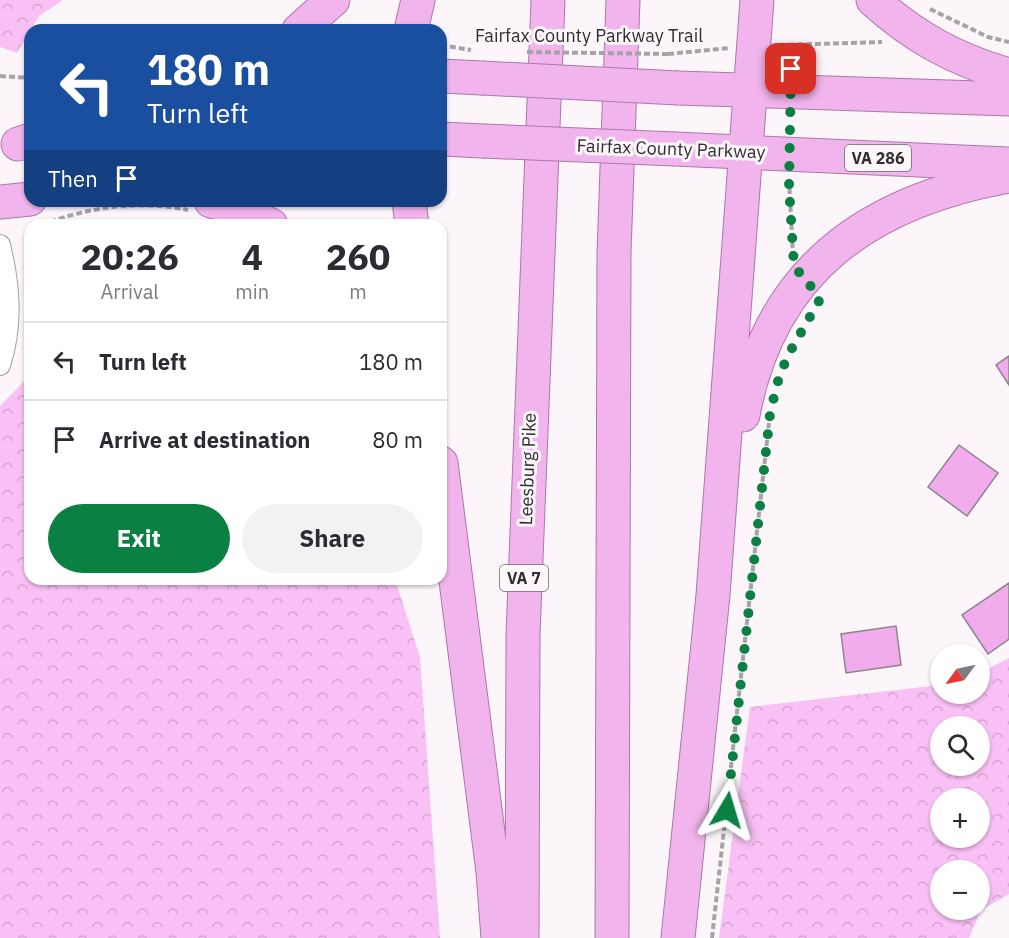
<!DOCTYPE html>
<html lang="en">
<head>
<meta charset="utf-8">
<style>
  :root { --surface:#fff; --page:#f2f2f3; --text:#2b2b33; --muted:#7c7c81; --line:#e1e1e2; --accent:#0b8043 }
  body { margin:0; font-family:"IBM Plex Sans",sans-serif; background:var(--page); color:var(--text); height:100vh; display:flex; flex-direction:column; font-size:22px; white-space:nowrap }
  * { box-sizing:border-box; margin:0 }
  p { font-size:20px; color:var(--muted) }
  .icon { flex:none; width:33px; height:33px; fill:none; stroke:currentColor; stroke-width:2; stroke-linecap:round; stroke-linejoin:round }
  .map { position:relative; flex:1; overflow:hidden }
  .panel { position:absolute; left:24px; top:219px; width:423px; height:366px; display:flex; flex-direction:column; background:var(--surface); border-radius:18px; box-shadow:0 2px 4px #0004 }
  .panel>* { flex:none }
  .top-card { position:absolute; left:24px; top:24px; width:423px; height:183px; border-radius:18px; box-shadow:0 2px 4px #0004; background:#1a4fa0; color:#fff; overflow:hidden }
  .needle { width:39px; rotate:237deg }
  .tools { position:absolute; left:930px; top:644px; display:grid; gap:12px }
  .tools a { display:grid; place-items:center; width:60px; height:60px; border-radius:50%; background:var(--surface); box-shadow:0 2px 4px #0004; font-size:30px }
  .pin { position:absolute; display:grid; place-items:center; width:51px; height:51px; color:#fff; margin:-26px; border-radius:12px; box-shadow:0 3px 9px #0006 }
  .me { position:absolute; width:66px; margin:-33px; rotate:7deg; stroke-linejoin:round; filter:drop-shadow(0 0 4px #0008) }
  .turn { display:flex; align-items:center; gap:21px; height:126px; padding:0 24px; font-size:27px }
  .turn .icon { width:78px; height:78px; stroke-width:2.5 }
  .turn b { display:block; font-size:42px; line-height:51px }
  .then { display:flex; align-items:center; height:57px; padding:0 24px; background:#0003; gap:12px; font-size:22px }
  .eta { display:flex; justify-content:space-evenly; align-items:center; height:102px; text-align:center }
  .eta b { font-size:36px; font-weight:700; line-height:42px }
  .primary-button { display:flex; gap:12px; margin-top:auto; padding:12px 24px }
  .primary-button a { flex:1; height:69px; border-radius:36px; background:var(--accent); color:#fff; font-size:24px; font-weight:700; line-height:69px; text-align:center }
  .primary-button a+a { background:var(--page); color:var(--text) }
  ul { padding:0; list-style:none }
  li { display:flex; align-items:center; gap:18px; height:78px; padding:0 24px; border-top:2px solid var(--line) }
  li div { flex:1 }
  li b { display:block; font-size:22px }
  li em { font-style:normal }
  .map>svg:first-child { display:block }
  .forest { fill:url(#forest-crowns); fill-rule:evenodd }
  .building { fill:#f2aced; stroke:#8b868a; stroke-width:1.5 }
  .lines { fill:none; stroke-linecap:round; stroke-linejoin:round }
  .minor-casing { stroke:#a49fa4; stroke-width:22 }
  .trunk-casing { stroke:#ab78a7; stroke-width:35 }
  .path { stroke:#a6a2a5; stroke-width:4; stroke-dasharray:6 3; stroke-linecap:butt }
  .minor { stroke:#fff; stroke-width:20 }
  .trunk { stroke:#f2b4ec; stroke-width:33 }
  .trunk-bridge-casing { stroke:#ab78a7; stroke-width:35; stroke-linecap:butt }
  .path-bridge { stroke:#a6a2a5; stroke-width:4; stroke-dasharray:6 3; stroke-linecap:butt }
  .trunk-bridge { stroke:#f2b4ec; stroke-width:33 }
  .route { stroke:#0b8043; stroke-width:10; stroke-dasharray:0 18 }
  .labels { text-anchor:middle; stroke-width:6; stroke-linejoin:round; paint-order:stroke }
  .shield { fill:#fcf6fb; stroke:#6c696c; stroke-width:1.5 }
  .shield-label { font-size:16px; font-weight:bold; fill:#2f2d2f }
  .street-label { font-size:18px; fill:#2f2d2f; stroke:#fcf6fb }
</style>
</head>
<body>
<div class="map">
<svg width="1009" height="938" viewBox="0 0 1009 938">
  <defs>
    <pattern id="forest-crowns" width="20" height="18" patternUnits="userSpaceOnUse" patternTransform="scale(1.5)"><rect width="20" height="18" fill="#f8c0f4"/><path d="M2 6a3 3 0 1 1 6 0M12 15a3 3 0 1 1 6 0" fill="none" stroke="#d5a5d2"/></pattern>
  </defs>
  <rect width="100%" height="100%" fill="#fcf6fb"/>
  <g class="forest">
    <polygon points="0,0 63,0 39,16 17,53 0,47"/>
    <polygon points="30,375 30,579 395,579 420,657 440,938 0,938 0,406"/>
    <path d="M1009 658V894L981 910 969 938H719L750 707 940 685V693H980V673ZM940 726H980V765H940ZM940 798H980V837H940ZM940 870H980V909H940Z"/>
  </g>
  <g class="building">
    <polygon points="1009,356 1009,385 996,365"/>
    <polygon points="959,445 998,473 967,516 928,487"/>
    <polygon points="1009,583 1009,639 988,654 962,615"/>
    <polygon points="896,626 901,665 846,673 841,634"/>
  </g>
  <g class="lines">
    <defs>
      <path id="minor" d="M0 245C10 286 13 325 0 365"/>
      <g id="trunk">
        <path d="M873 0C914 37 956 60 1009 75"/>
        <polyline points="299,30 333,0"/>
        <polyline points="411,30 418,0"/>
        <polyline points="441,76 482,78"/>
        <polyline points="678,88 1009,99"/>
        <polyline points="441,139 483,141"/>
        <polyline points="18,144 30,140"/>
        <polyline points="675,149 1007,164"/>
        <polyline points="211,201 225,205 271,225"/>
        <polyline points="409,201 412,225"/>
        <polyline points="0,202 30,199"/>
        <path d="M743 415C770 269 869 201 1009 176"/>
        <polyline points="441,463 493,872 498,938"/>
        <polyline points="522,938 523,635 548,0"/>
        <polyline points="612,938 614,253 623,0"/>
        <polyline points="678,938 713,595 757,0"/>
      </g>
    </defs>
    <use href="#minor" class="minor-casing"/>
    <use href="#trunk" class="trunk-casing"/>
    <g class="path">
      <polyline points="930,9 988,37 1009,42"/>
      <polyline points="258,30 275,25"/>
      <polyline points="441,45 471,50"/>
      <polyline points="779,45 882,42"/>
      <polyline points="668,54 730,48"/>
      <polyline points="791,67 792,46"/>
      <polyline points="0,76 30,78"/>
      <polyline points="789,179 793,255"/>
      <path d="M42 225C87 207 140 200 188 210"/>
      <polyline points="712,938 769,423"/>
    </g>
    <use href="#minor" class="minor"/>
    <use href="#trunk" class="trunk"/>
    <defs>
      <g id="trunk-bridge">
        <polyline points="482,78 678,88"/>
        <polyline points="483,141 675,149"/>
      </g>
    </defs>
    <use href="#trunk-bridge" class="trunk-bridge-casing"/>
    <polyline class="path-bridge" points="527,52 668,54"/>
    <use href="#trunk-bridge" class="trunk-bridge"/>
  </g>
  <g class="lines">
    <polyline class="route" points="727,810 770,414 777,384 787,357 819,301 817,294 794,266 789,187 791,69"/>
  </g>
  <g class="labels">
    <g class="shield">
      <rect x="845" y="145" width="66" height="26" rx="4.5"/>
      <rect x="500" y="565" width="48" height="26" rx="4.5"/>
    </g>
    <g class="shield-label">
      <text x="878" y="164">VA 286</text>
      <text x="524" y="584">VA 7</text>
    </g>
    <g class="street-label">
      <text x="589" y="42">Fairfax County Parkway Trail</text>
      <text transform="translate(671 149) rotate(2)" y="6">Fairfax County Parkway</text>
      <text transform="translate(528 469) rotate(-88)" y="6">Leesburg Pike</text>
    </g>
  </g>
</svg>
<div class="tools">
<a><svg class="needle" viewBox="-14 -14 28 28"><path d="M0-13l5 13h-10z" fill="#e53935"/><path d="M0 13l5-13h-10z" fill="#7c7c81"/></svg></a>
<a><svg class="icon" aria-label="search" viewBox="0 0 24 24"><circle cx="10" cy="10" r="6"/><path d="M15 15l6 6"/></svg></a>
<a>+</a>
<a>−</a>
</div>
<div class="pin" style="left:791px;top:69px;background:#d93025"><svg class="icon" aria-label="arrive" viewBox="0 0 24 24"><path d="M6 21V4h12l-3 4 3 4H6"/></svg></div>
<svg class="me" style="left:727px;top:810px" viewBox="-20 -20 40 40"><path d="M0-17L14 15 0 8-14 15z" fill="#0b8043" stroke="#fff" stroke-width="4"/></svg>
<div class="top-card">
<div class="turn"><svg class="icon" aria-label="left" viewBox="0 0 24 24"><path d="M17 20v-9H6M10 6l-5 5 5 5"/></svg><div><b>180 m</b>Turn left</div></div>
<div class="then">Then<svg class="icon" aria-label="arrive" viewBox="0 0 24 24"><path d="M6 21V4h12l-3 4 3 4H6"/></svg></div>
</div>
<section class="panel">
<div class="eta">
<div><b>20:26</b><p>Arrival</p></div>
<div><b>4</b><p>min</p></div>
<div><b>260</b><p>m</p></div>
</div>
<ul>
<li><svg class="icon" aria-label="left" viewBox="0 0 24 24"><path d="M17 20v-9H6M10 6l-5 5 5 5"/></svg><div><b>Turn left</b></div><em>180 m</em></li>
<li><svg class="icon" aria-label="arrive" viewBox="0 0 24 24"><path d="M6 21V4h12l-3 4 3 4H6"/></svg><div><b>Arrive at destination</b></div><em>80 m</em></li>
</ul>
<div class="primary-button"><a>Exit</a><a>Share</a></div>
</section>
</div>
</body>
</html>
